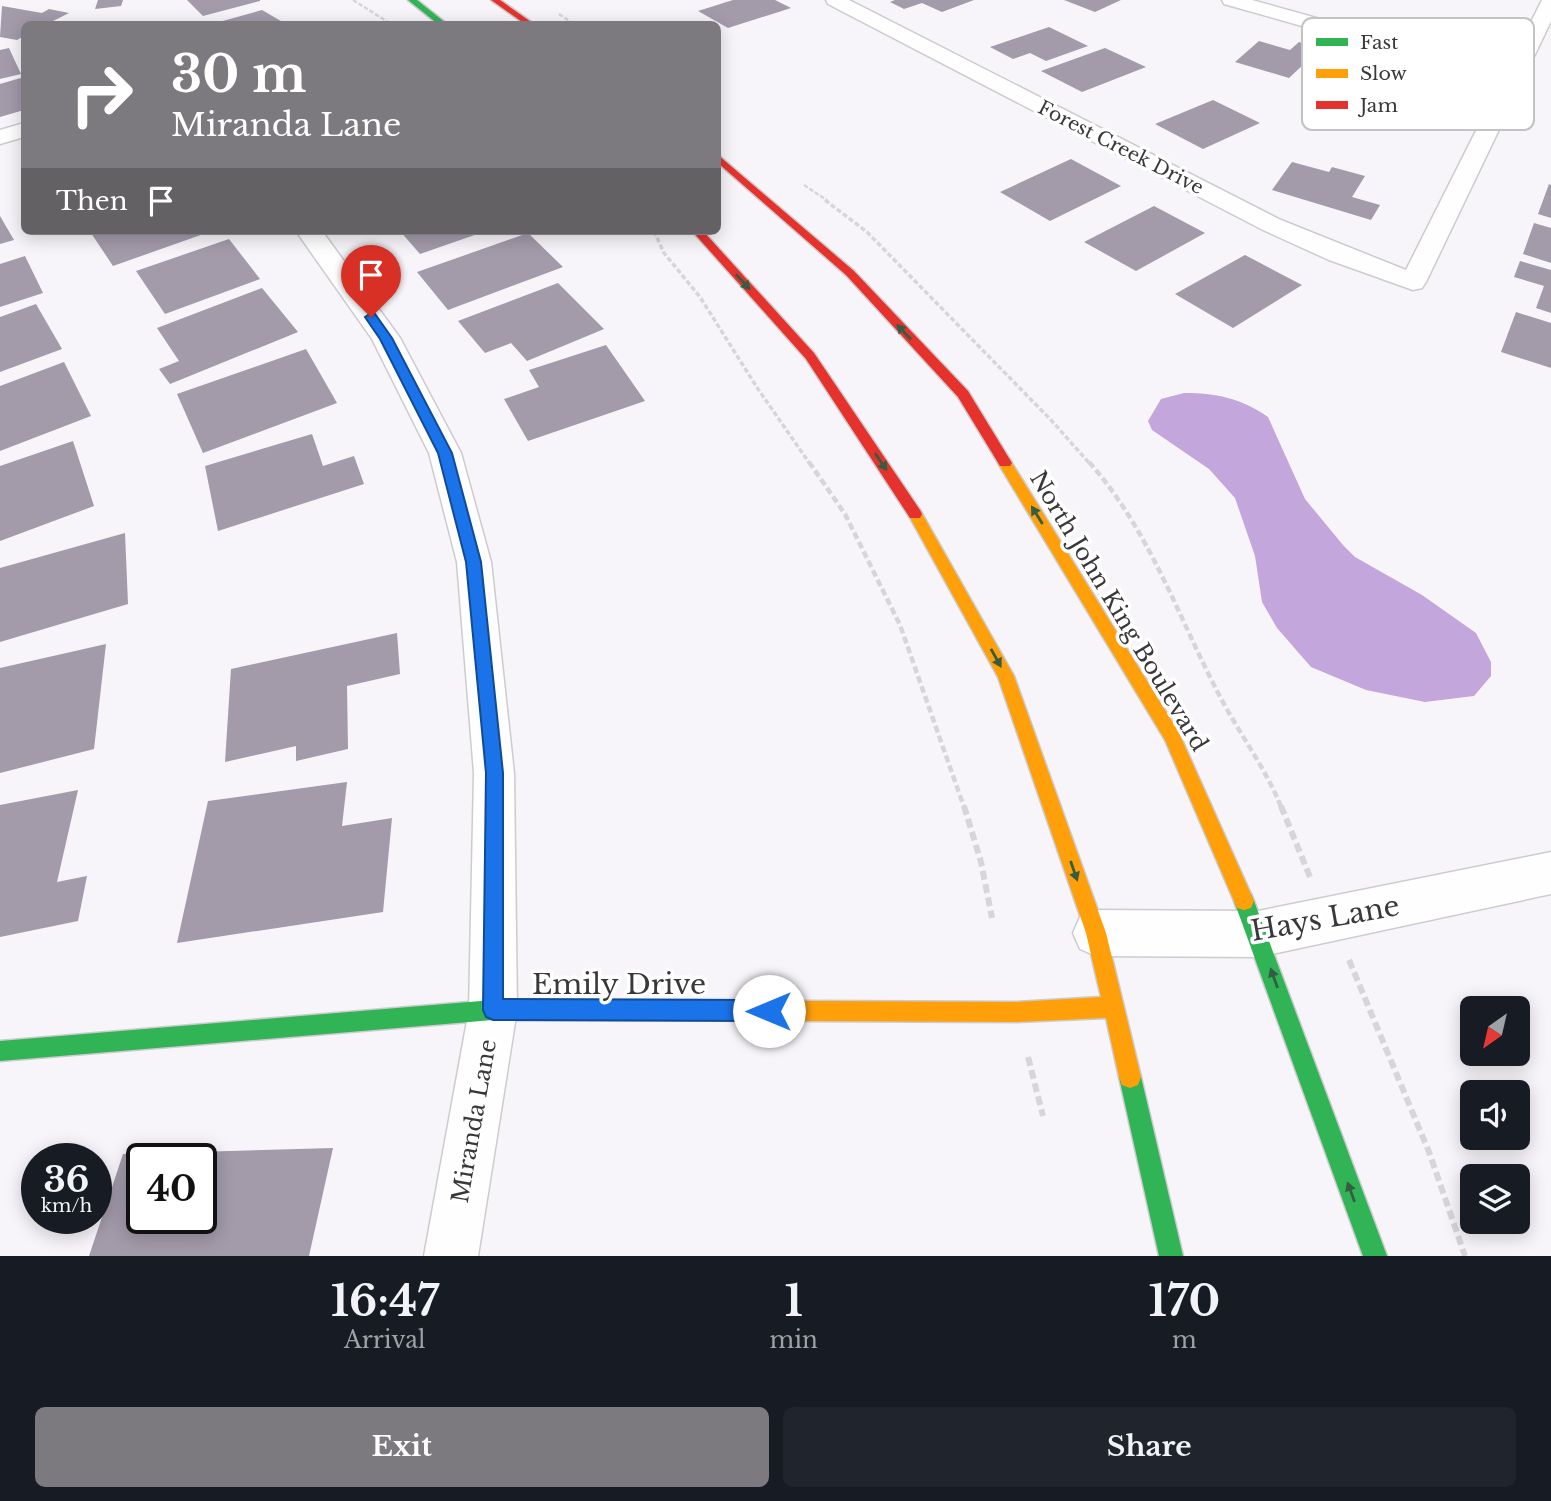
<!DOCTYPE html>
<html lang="en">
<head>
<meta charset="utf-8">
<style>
  :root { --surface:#171b24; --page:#20242c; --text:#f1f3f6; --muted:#9ea1a6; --accent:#7c7a7e }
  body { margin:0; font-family:"Libre Baskerville",serif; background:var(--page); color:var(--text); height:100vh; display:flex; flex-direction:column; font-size:26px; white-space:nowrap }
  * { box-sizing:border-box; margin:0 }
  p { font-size:23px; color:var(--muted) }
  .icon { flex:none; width:38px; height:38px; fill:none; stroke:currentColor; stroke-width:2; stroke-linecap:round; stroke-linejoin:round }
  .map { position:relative; height:1256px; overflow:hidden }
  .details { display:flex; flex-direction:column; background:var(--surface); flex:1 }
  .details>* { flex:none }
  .top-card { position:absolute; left:21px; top:21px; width:700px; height:214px; border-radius:10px; box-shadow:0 4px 18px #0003; background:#7c7a7e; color:#fff; overflow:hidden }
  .needle { width:46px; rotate:214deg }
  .tools { position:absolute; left:1460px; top:996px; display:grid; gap:14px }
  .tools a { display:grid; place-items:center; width:70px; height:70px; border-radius:10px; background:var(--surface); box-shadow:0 4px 18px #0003; font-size:35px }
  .speed { position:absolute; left:21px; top:1143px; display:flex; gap:14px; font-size:35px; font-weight:700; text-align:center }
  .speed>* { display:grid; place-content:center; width:91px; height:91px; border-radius:50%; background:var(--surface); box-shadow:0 4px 18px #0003; line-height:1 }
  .speed small { font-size:18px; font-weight:400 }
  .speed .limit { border:4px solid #111; border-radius:10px; background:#fff; color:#111 }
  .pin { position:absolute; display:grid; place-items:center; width:60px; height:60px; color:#fff; margin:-72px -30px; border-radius:50% 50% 50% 0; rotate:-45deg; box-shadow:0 0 7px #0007 }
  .pin .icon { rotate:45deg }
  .me { position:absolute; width:77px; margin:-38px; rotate:270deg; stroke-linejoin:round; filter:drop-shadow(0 0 5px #0008) }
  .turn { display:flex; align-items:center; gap:24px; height:147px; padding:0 35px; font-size:32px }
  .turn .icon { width:91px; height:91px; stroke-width:2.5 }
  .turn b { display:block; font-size:49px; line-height:60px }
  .then { display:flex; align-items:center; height:66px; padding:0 35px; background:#0003; gap:14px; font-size:26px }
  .eta { display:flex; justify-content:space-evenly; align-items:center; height:119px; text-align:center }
  .eta b { font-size:42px; font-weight:700; line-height:49px }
  .button { display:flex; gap:14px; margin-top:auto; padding:14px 35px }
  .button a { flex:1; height:80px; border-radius:10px; background:var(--accent); color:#fff; font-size:28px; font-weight:700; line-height:80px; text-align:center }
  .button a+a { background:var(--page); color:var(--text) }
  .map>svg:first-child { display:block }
  .water { fill:#c3a6dc }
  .building { fill:#a39aaa; fill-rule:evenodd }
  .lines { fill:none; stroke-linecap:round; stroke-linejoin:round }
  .street-casing { stroke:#cccbce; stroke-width:3 }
  .fast-casing { stroke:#cccbce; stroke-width:3 }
  .slow-casing { stroke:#cccbce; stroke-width:3 }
  .jam-casing { stroke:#cccbce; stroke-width:3 }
  .path-far3 { stroke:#d6d5d7; stroke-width:2.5; stroke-dasharray:4.5 2; stroke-linecap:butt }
  .path-far2 { stroke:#d6d5d7; stroke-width:3.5; stroke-dasharray:5 2.5; stroke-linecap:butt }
  .path-far1 { stroke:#d6d5d7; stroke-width:4.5; stroke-dasharray:7 3.5; stroke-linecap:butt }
  .path { stroke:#d6d5d7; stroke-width:6; stroke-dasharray:9 4.5; stroke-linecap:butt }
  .street { fill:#fefefe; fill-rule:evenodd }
  .fast { fill:#30b455; fill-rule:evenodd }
  .slow { fill:#ff9f0a; fill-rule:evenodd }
  .jam { fill:#e5322d; fill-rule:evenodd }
  .oneway { fill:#365d43 }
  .route { fill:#1a73e8; stroke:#114b97; stroke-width:2 }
  .labels { text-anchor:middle; stroke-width:7; stroke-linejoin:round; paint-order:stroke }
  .far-street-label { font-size:19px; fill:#39383b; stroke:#fff }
  .street-label { font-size:23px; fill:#39383b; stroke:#fff }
  .near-street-label { font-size:28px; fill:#39383b; stroke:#fff }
  .key { fill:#fff; stroke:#c4c3c4; stroke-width:2 }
  .key-label { font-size:19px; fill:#39383b }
</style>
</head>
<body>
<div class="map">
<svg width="1551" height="1256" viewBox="0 0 1551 1256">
  <rect width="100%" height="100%" fill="#f7f5f9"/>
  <path class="water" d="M1184 393C1215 393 1241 398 1268 417L1305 499 1343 545 1355 557 1422 595 1476 633 1491 662V676L1474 696 1425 702 1366 690 1311 667 1277 628 1262 602 1255 556 1235 498 1209 469 1152 430 1148 421 1161 399Z"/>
  <g class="building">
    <polygon points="98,0 123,0 121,6 95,9"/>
    <polygon points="187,0 260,0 260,1 203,16"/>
    <polygon points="733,0 775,0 791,8 728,28 698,11"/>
    <polygon points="895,0 974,0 942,12 922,3 904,9 890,2"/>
    <polygon points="1064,0 1121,0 1095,12"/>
    <polygon points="2,6 42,13 49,9 69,13 47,24 24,24 24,36 17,40 0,37"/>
    <polygon points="262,10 286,24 212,24"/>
    <polygon points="1049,27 1088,46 1046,61 1030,53 1013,59 990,47"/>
    <polygon points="1259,41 1290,50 1299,42 1321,48 1289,78 1235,62"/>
    <polygon points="9,48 21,74 0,79 0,50"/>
    <polygon points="1105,48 1146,67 1082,92 1041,71"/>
    <polygon points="24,77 24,110 0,117 0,84"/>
    <polygon points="1213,100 1260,123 1203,149 1155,124"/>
    <polygon points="1071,159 1121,186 1050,221 1000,192"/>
    <polygon points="1292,162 1329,172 1332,167 1365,176 1352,197 1380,205 1371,220 1272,190"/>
    <polygon points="1549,184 1551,185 1551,218 1538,214"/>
    <polygon points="1154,206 1205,233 1136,271 1084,242"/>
    <polygon points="0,216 14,240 0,244"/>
    <polygon points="1534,223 1551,228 1551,263 1523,254"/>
    <polygon points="97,231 212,231 113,266 91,233"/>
    <polygon points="400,231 486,231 420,254"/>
    <polygon points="528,233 563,267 448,310 417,272"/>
    <polygon points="229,239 260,279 165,314 136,271"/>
    <polygon points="1245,255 1302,285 1233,328 1175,294"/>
    <polygon points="25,256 43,293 0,307 0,264"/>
    <polygon points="1520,261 1551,270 1551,313 1536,308 1544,286 1514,277"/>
    <polygon points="558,283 604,329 527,361 511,343 485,353 458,321"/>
    <polygon points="262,288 298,332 170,384 159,369 179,361 157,328"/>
    <polygon points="36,304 62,349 0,372 0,317"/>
    <polygon points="1516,312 1551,323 1551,368 1501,352"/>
    <polygon points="606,345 645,401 528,441 504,399 539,387 529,370"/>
    <polygon points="306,349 337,403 203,453 177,394"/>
    <polygon points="64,362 91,416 0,451 0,386"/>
    <polygon points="312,434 323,466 354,456 364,484 218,531 205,466"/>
    <polygon points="73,441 94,506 0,541 0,466"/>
    <polygon points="125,533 128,604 0,642 0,568"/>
    <polygon points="397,633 400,674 347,686 348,749 296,761 296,746 225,762 231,669"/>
    <polygon points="106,644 94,749 0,773 0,668"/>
    <polygon points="347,782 342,826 392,818 383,912 177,943 208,801"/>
    <polygon points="78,790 57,882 87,876 78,921 0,937 0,805"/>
    <path d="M333 1148 309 1256H89L123 1154ZM142 1158H201V1218H142Z"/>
  </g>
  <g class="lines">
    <defs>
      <g id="street">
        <polygon points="826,0 849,0 1281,220 1406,270 1503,77 1362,43 1224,4 1222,0 1252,0 1374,34 1509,66 1542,0 1551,0 1551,21 1426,282 1422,288 1413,290 1329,260 1263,230 828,4"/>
        <polygon points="24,123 24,137 0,144 0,130"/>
        <polygon points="296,231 322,231 400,338 461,453 491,562 514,773 517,1010 478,1256 424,1256 469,1010 474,773 457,562 429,453 372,339"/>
        <polygon points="1551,852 1551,894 1258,957 1096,956 1080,949 1073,933 1080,917 1096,910 1258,911"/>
      </g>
      <g id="fast">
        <polygon points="408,0 417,0 447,24 438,24"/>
        <polygon points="1244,892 1251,894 1254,901 1387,1256 1363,1256 1234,901 1237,894"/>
        <polygon points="493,1000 591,1000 598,1003 601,1010 598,1017 591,1020 493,1020 0,1061 0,1041"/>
        <polygon points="1130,1066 1138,1069 1141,1077 1183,1256 1159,1256 1119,1077 1122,1069"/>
      </g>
      <g id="slow">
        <polygon points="1005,458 1010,460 1178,731 1254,901 1251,908 1244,910 1237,908 1165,740 998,463"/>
        <polygon points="915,509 920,510 1014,676 1106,933 1141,1077 1138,1085 1130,1088 1122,1085 1119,1077 1106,1018 1016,1022 591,1020 584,1017 581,1010 584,1003 591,1000 1016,1002 1101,997 1086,933 998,677 908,514"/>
      </g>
      <g id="jam">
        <polygon points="491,0 500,0 534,24 525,24"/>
        <polygon points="718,155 854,271 968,391 1012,463 1010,466 1000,466 958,397 846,275 718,163"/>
        <polygon points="692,231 703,231 814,353 920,510 922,514 920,518 910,518 806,359"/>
      </g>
    </defs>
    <use href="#street" class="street-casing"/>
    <use href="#fast" class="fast-casing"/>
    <use href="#slow" class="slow-casing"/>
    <use href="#jam" class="jam-casing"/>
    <g class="path-far3">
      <polyline points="353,0 388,22"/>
      <polyline points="559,14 574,24"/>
      <polyline points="804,185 828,201"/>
    </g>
    <g class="path-far2">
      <polyline points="825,200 867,232 1051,420 1090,464"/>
      <polyline points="654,231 664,253 700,297 758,389 810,464"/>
    </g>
    <g class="path-far1">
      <polyline points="809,462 845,514 900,625 964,807"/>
      <path d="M1089 462C1152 533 1180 623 1224 704 1243 739 1267 771 1281 807"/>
    </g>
    <g class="path">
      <polyline points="964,806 981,862 992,918"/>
      <polyline points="1281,806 1310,877"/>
      <polyline points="1349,960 1429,1152 1465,1256"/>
      <polyline points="1028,1057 1043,1116"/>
    </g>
    <use href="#street" class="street"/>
    <use href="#fast" class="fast"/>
    <use href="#slow" class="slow"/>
    <use href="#jam" class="jam"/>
  </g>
  <defs><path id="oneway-solid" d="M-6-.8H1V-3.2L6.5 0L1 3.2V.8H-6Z" transform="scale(1.75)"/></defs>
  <g class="oneway">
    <use href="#oneway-solid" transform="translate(743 282) rotate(48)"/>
    <use href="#oneway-solid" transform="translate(904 332) rotate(-133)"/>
    <use href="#oneway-solid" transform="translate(881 462) rotate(56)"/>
    <use href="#oneway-solid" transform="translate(1037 515) rotate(-122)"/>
    <use href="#oneway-solid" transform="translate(996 658) rotate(61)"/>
    <use href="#oneway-solid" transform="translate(1074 871) rotate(71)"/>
    <use href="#oneway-solid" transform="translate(1274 978) rotate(-110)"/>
    <use href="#oneway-solid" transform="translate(1351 1192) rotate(-110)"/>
  </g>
  <polygon class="route" points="371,313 375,314 392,338 452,453 481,562 503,773 503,999 769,1000 776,1003 779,1011 776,1018 769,1021 493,1020 486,1017 483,1010 486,773 466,562 438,453 380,339 365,317"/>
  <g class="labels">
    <g class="far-street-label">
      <text transform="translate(1121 147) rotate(27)" y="7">Forest Creek Drive</text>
    </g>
    <g class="street-label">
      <text transform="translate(1119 611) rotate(59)" y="8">North John King Boulevard</text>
      <text transform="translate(474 1121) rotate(-80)" y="8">Miranda Lane</text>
    </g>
    <g class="near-street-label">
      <text transform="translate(1325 918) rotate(-10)" y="10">Hays Lane</text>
      <text x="619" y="994">Emily Drive</text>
    </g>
  </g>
  <rect x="1302" y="18" width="232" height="112" rx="10" class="key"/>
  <rect x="1316" y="38" width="32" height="8" fill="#30b455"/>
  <rect x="1316" y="69" width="32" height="9" fill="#ff9f0a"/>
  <rect x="1316" y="101" width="32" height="8" fill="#e5322d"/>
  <g class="key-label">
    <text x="1360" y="49">Fast</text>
    <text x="1360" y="80">Slow</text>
    <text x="1360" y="112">Jam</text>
  </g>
</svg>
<div class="tools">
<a><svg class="needle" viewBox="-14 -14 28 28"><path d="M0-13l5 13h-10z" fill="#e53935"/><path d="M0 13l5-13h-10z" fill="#9ea1a6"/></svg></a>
<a><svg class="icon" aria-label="sound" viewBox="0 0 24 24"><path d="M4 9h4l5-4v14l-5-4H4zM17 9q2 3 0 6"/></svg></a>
<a><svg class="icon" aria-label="layers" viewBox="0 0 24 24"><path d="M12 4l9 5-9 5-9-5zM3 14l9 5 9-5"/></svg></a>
</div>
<div class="speed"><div>36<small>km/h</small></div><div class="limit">40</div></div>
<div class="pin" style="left:371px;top:317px;background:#d93025"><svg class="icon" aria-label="arrive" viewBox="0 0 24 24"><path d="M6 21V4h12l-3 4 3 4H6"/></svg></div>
<svg class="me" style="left:769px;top:1011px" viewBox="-20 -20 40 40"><circle r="19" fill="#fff"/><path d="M0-13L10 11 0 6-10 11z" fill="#1a73e8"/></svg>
<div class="top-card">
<div class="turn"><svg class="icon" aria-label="right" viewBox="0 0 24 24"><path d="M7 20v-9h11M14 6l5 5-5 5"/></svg><div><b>30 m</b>Miranda Lane</div></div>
<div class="then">Then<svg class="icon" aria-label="arrive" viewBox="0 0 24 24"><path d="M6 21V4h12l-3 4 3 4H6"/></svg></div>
</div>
</div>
<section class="details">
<div class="eta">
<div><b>16:47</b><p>Arrival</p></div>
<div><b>1</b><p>min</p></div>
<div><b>170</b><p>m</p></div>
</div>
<div class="button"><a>Exit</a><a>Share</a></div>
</section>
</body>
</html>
